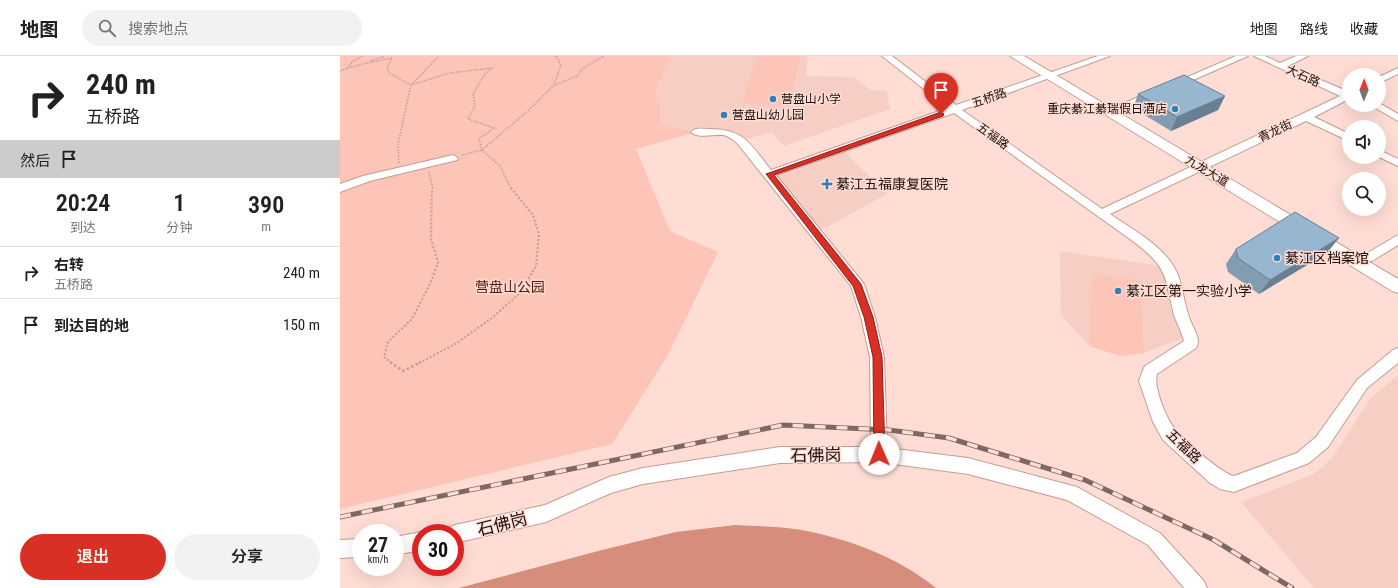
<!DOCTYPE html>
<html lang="zh">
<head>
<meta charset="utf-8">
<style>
  :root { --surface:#fff; --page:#f2f2f2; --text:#202124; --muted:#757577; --line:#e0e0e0; --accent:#d93025 }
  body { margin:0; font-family:"Roboto Condensed","Noto Sans SC",sans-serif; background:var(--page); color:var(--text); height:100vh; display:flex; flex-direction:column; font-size:15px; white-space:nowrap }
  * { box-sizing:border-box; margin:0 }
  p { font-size:13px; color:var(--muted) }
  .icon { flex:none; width:22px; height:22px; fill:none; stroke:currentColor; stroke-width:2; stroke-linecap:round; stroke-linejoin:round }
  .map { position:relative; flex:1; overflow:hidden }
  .panel { display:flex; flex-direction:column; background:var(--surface); width:340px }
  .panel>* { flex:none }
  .hud { background:#fff; color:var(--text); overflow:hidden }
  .needle { width:26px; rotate:1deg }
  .buttons { position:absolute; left:1002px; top:12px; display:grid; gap:8px }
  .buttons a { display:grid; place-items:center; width:44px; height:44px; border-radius:50%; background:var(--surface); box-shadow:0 4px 16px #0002; font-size:20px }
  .speed { position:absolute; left:12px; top:468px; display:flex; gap:8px; font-size:20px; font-weight:700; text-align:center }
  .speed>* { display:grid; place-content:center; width:52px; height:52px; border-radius:50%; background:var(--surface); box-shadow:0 4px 16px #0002; line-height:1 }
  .speed small { font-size:10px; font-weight:400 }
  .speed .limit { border:6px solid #d22; background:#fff; color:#111 }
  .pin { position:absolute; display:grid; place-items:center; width:34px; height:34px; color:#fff; margin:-41px -17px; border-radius:50% 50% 50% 0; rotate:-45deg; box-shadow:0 0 4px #0007 }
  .pin .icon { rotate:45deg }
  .me { position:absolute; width:44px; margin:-22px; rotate:359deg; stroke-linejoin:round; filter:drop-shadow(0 0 3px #0008) }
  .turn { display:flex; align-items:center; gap:14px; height:84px; padding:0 20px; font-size:18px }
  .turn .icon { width:52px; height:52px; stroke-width:2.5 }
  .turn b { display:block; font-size:28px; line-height:34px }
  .then { display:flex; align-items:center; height:38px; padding:0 20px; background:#0003; gap:8px; font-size:15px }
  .eta { display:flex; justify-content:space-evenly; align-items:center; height:68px; text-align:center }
  .eta b { font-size:24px; font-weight:600; line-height:28px }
  .primary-button { display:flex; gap:8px; margin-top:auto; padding:8px 20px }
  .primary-button a { flex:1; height:46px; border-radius:24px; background:var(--accent); color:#fff; font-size:16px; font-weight:600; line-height:46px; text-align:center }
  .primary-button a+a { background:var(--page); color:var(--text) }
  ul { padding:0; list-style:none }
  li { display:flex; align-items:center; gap:12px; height:52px; padding:0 20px; border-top:1px solid var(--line) }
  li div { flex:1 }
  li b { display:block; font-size:15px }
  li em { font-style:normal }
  header { display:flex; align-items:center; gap:24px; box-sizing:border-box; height:56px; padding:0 20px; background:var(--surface); border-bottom:1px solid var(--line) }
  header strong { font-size:19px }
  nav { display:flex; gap:22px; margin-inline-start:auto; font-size:14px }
  .search { width:280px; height:36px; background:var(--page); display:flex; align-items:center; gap:10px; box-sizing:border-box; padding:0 14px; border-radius:22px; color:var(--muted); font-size:15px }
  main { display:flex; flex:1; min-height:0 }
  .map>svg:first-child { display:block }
  .built { fill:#f6cec4 }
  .green { fill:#fcc5b8 }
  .water { fill:#d68d7c }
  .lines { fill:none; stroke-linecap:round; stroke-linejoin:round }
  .minor-casing { stroke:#c39c93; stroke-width:2 }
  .major-casing { stroke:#c39c93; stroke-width:2 }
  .path-far2 { stroke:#bb9f99; stroke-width:1.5; stroke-dasharray:1.5 1.5; stroke-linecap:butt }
  .path-far1 { stroke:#bb9f99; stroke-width:2; stroke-dasharray:2 2; stroke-linecap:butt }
  .path { stroke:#bb9f99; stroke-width:2.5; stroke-dasharray:2.5 2.5; stroke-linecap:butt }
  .minor { fill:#fff; fill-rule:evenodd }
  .major { fill:#fff; fill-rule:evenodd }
  .rail-casing { stroke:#7e6862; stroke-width:5 }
  .rail { stroke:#ffddd5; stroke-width:3.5; stroke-dasharray:11; stroke-linecap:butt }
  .wall { fill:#829db2 }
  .shaded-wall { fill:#6a7f91 }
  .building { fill:#97b6cf; stroke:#6a7f91 }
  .route { fill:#d93025; stroke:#8d1f18 }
  .poi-dot { fill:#337fb2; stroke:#ffddd5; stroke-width:1.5 }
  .labels { text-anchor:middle; stroke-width:3; stroke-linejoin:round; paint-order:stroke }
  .far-street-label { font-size:12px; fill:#1d100c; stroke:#ffddd5 }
  .far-poi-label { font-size:12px; fill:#1d100c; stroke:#ffddd5; text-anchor:start }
  .poi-label { font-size:14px; fill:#1d100c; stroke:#ffddd5; text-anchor:start }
  .park-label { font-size:14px; fill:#581709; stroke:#ffddd5 }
  .street-label { font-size:14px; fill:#1d100c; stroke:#ffddd5 }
  .near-street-label { font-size:17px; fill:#1d100c; stroke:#ffddd5 }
</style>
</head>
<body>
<header>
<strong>地图</strong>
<div class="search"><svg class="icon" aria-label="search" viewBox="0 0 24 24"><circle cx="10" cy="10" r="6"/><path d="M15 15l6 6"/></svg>搜索地点</div>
<nav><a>地图</a><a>路线</a><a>收藏</a></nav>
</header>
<main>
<section class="panel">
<div class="hud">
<div class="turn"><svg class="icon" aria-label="right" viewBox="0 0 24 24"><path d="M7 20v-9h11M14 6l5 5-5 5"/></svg><div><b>240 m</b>五桥路</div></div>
<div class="then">然后<svg class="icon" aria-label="arrive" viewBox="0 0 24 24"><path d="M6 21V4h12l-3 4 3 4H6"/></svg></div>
</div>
<div class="eta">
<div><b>20:24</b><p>到达</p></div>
<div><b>1</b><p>分钟</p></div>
<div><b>390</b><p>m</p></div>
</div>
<ul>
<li><svg class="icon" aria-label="right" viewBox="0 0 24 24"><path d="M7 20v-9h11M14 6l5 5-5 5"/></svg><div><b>右转</b><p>五桥路</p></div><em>240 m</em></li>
<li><svg class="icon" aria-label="arrive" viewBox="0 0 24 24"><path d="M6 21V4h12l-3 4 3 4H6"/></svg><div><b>到达目的地</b></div><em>150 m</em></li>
</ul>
<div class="primary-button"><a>退出</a><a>分享</a></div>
</section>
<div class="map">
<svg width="1058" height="532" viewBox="0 0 1058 532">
  <rect width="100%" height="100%" fill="#ffddd5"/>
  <g class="built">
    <polygon points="331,0 468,0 466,20 513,21 531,34 547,35 550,53 444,90 431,76 401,85 393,79 356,76 321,69 320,47 314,39"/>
    <polygon points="502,93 547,138 476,177 429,118"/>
    <polygon points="720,195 828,211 851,279 804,297 780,300 750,290 721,259"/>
    <polygon points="1058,319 1058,532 974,532 901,446 972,419 991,403 1031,342"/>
  </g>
  <g class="green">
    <polygon points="0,0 331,0 314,39 320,47 321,69 356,76 296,93 330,175 378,196 328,299 272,388 0,453"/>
    <polygon points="417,0 460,0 450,49 402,48"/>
    <polygon points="752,218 800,225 804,297 780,300 750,290"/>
  </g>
  <path class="water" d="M395 469C412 470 430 470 447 472 498 478 557 500 596 532H119L262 494 336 476Z"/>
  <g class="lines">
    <defs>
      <g id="minor">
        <path d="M542 0H552L616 49 758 0H770L622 54 762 153 1000 40 914 0H925L940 7 956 0H968L948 10 1009 36V43L974 61 1009 78V85L966 65 770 158C794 175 826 190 838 219 843 232 844 247 849 261 852 271 862 282 856 292L817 318C813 331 826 361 834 372 841 382 883 419 894 420L957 397 976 381 1017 324 1053 294 1058 292V307L1027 332 988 391 969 407 894 436 880 433 870 427 823 384 813 366 799 325 803 314 805 310 844 285C842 276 837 268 834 259 824 219 829 213 794 186L614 57 436 119 524 228 535 261 544 301 547 392 628 402 737 431 820 477 864 525 867 532H844L808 489 727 444 628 418 539 406 440 407 303 428 271 437 206 466 115 487V477H106L109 472 115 469 205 449 269 421 303 412 440 391H531L530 301 521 261 511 230 397 87C393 84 389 80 383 79 374 78 358 83 351 76 355 71 363 73 369 73 405 73 410 88 431 114L608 52Z"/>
        <polygon points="896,0 908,0 837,31 834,32 829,29"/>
        <polygon points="1058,12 1058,18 1039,27 1039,21"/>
        <polygon points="812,35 815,36 815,40 781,54 778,55 773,52"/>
        <polygon points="1039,47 1058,58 1058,65 1030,49 1039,49"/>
        <polygon points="1039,94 1058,103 1058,110 1039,101"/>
        <polygon points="113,99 118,102 117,104 30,125 0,136 0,128 23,120"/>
        <polygon points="1058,179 1058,189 1032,205 1024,205 1022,202 1024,199"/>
        <polygon points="81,476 84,477 81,477 81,494 55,499 55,481"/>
        <polygon points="21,483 21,501 0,502 0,484"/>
      </g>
      <polygon id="major" points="670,0 684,0 1058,223 1058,237 1052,235"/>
    </defs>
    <use href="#minor" class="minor-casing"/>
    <use href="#major" class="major-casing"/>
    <g class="path-far2">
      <polyline points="22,0 12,6 8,12 27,7"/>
      <polyline points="31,5 45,0"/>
      <polyline points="27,7 52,2 47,11 49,17 71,29 110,17 152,12 145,18 133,38 135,50 128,63 154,72 139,83 142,94 160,110 171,133"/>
      <polyline points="0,15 8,12"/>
      <polyline points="214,29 221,9 216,0"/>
      <polyline points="122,99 142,94 190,53 213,30 237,20 243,12 264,0"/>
      <polyline points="59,107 58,88 71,29 99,0"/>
      <polyline points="89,116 93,133"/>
    </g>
    <g class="path-far1">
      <polyline points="52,307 44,301 48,286 72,263 90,228 98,207 91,183 92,132"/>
      <polyline points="79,307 117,287 153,261 180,237 196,210 199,179 193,159 171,132"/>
    </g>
    <polyline class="path" points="50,306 63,315 81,306"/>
    <use href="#minor" class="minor"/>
    <use href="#major" class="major"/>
    <defs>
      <polyline id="rail" points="0,461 443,369 549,374 609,382 745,424 874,484 952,532"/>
    </defs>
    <use href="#rail" class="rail-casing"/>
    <use href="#rail" class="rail"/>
  </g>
  <g class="wall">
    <polygon points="798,38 885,40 878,54 831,75 793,52"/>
    <polygon points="896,193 987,197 919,238 888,216 886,208"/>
  </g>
  <g class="shaded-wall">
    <polygon points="885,40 878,54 831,75 837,61"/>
    <polygon points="999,182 987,197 919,238 930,224"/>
  </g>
  <g class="building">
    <polygon points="844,19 885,40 837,61 798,38"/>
    <polygon points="955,156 999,182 930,224 898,202 896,193"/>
  </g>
  <polygon class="route" points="601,56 604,58 603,60 434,119 521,228 533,261 542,301 545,398 543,402 539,403 535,402 534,398 533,301 524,261 513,230 426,118"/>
  <g class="poi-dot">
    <circle cx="433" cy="43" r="4"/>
    <circle cx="835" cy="53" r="4"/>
    <circle cx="384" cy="59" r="4"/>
    <path d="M485 122h4v4h4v4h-4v4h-4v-4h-4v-4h4z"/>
    <circle cx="937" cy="202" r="4"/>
    <circle cx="778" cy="235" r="4"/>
  </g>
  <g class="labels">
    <g class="far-street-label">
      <text transform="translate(963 20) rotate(24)" y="4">大石路</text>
      <text transform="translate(649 42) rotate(-19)" y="4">五桥路</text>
      <text transform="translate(935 75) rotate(-25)" y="4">青龙街</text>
      <text transform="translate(653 80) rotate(36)" y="4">五福路</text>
      <text transform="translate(867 115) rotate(31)" y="4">九龙大道</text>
    </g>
    <g class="far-poi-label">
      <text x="441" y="47">营盘山小学</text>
      <text x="827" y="57" text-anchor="end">重庆綦江綦瑞假日酒店</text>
      <text x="392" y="63">营盘山幼儿园</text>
    </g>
    <g class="poi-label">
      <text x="496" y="133">綦江五福康复医院</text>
      <text x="945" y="207">綦江区档案馆</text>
      <text x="786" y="240">綦江区第一实验小学</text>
    </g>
    <g class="park-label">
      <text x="170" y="236">营盘山公园</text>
    </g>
    <g class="street-label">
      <text transform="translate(844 390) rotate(44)" y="5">五福路</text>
    </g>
    <g class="near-street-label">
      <text transform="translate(476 399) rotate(-1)" y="6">石佛岗</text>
      <text transform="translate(162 468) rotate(-14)" y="6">石佛岗</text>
    </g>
  </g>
</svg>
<div class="buttons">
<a><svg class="needle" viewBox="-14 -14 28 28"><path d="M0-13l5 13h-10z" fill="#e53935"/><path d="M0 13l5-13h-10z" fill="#757577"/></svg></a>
<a><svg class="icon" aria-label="sound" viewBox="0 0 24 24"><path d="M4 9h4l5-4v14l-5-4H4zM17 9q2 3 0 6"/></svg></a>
<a><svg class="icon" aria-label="search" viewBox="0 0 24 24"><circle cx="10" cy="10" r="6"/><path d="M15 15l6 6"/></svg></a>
</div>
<div class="speed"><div>27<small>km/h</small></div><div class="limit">30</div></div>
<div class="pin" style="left:601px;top:58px;background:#d93025"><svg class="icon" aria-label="arrive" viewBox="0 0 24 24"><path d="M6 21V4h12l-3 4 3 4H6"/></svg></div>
<svg class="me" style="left:539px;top:398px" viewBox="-20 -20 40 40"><circle r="19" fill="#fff"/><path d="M0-13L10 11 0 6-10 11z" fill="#d93025"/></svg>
</div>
</main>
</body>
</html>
